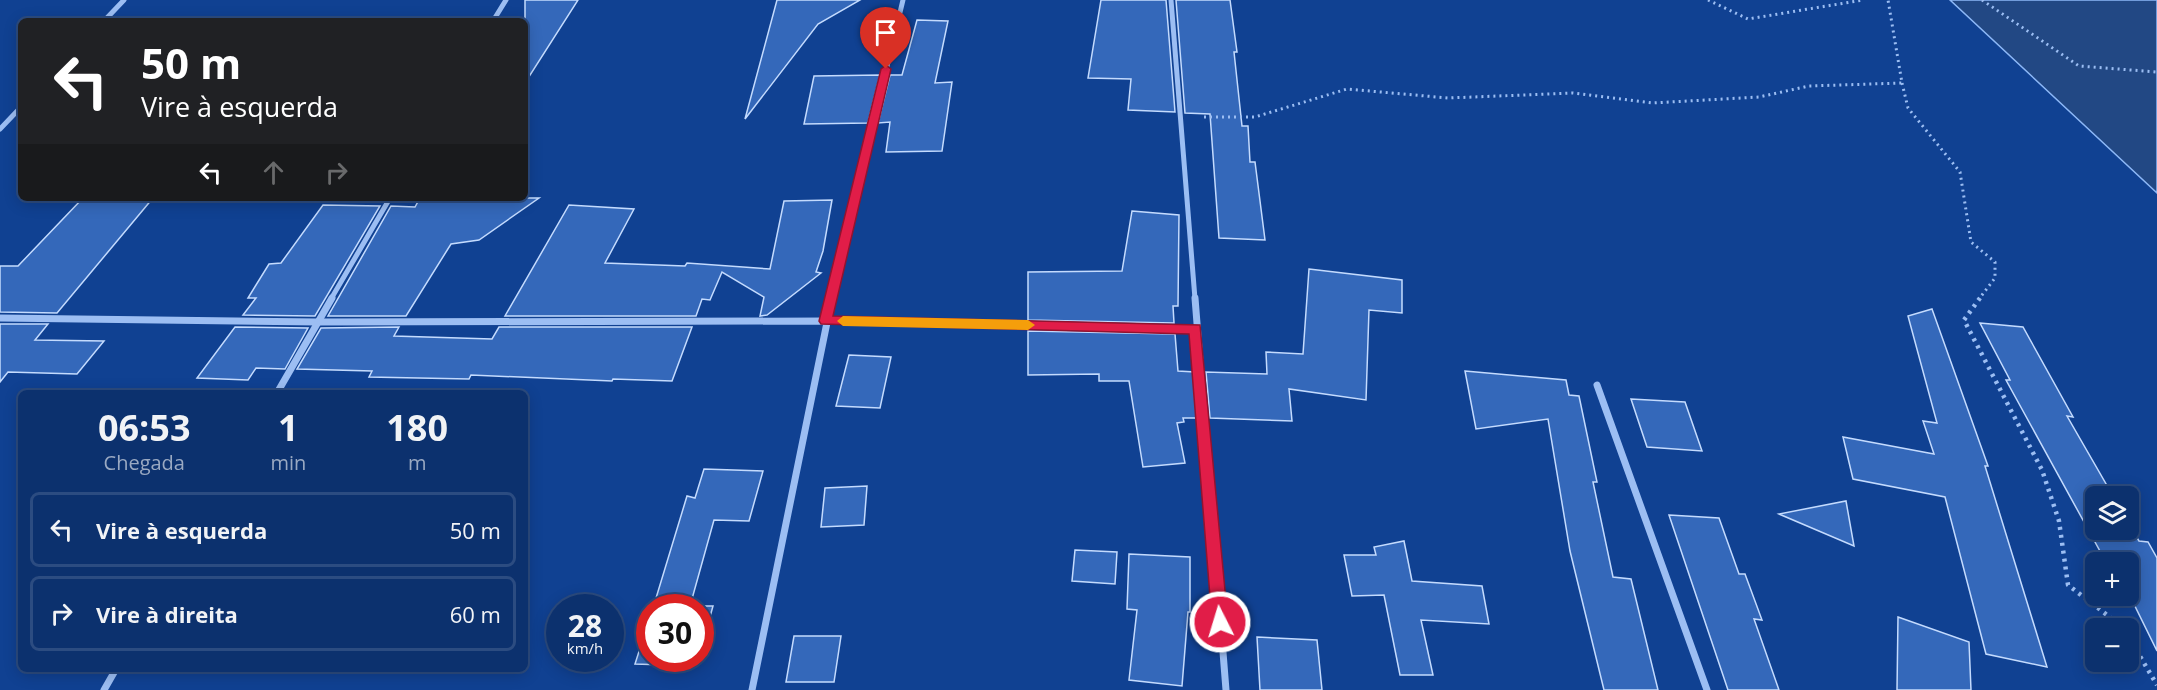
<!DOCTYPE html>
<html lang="pt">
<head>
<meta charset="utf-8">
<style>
  :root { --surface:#0c316e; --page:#153973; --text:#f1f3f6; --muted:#9aa9c2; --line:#2c4c81 }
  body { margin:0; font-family:"Open Sans",sans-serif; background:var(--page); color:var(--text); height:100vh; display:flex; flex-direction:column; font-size:22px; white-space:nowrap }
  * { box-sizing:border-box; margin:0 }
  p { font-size:20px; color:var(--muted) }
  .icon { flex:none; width:33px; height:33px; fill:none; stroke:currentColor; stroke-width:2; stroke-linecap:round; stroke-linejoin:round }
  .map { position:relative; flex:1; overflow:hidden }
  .side { position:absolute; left:18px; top:390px; width:510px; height:282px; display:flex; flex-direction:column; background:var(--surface); border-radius:9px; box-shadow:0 3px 15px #0003,0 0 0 2px var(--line) }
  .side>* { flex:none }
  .top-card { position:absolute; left:18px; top:18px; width:510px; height:183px; border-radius:9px; box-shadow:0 3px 15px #0003,0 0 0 2px var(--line); background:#202124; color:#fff; overflow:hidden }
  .controls { position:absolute; left:2085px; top:486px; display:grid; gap:12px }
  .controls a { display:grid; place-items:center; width:54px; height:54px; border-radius:9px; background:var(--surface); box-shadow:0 3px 15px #0003,0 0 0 2px var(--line); font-size:30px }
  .speed { position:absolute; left:546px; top:594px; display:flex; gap:12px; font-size:30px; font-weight:700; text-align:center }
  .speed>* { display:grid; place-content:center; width:78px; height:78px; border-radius:50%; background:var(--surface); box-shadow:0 3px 15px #0003,0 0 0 2px var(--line); line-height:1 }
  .speed small { font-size:15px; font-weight:400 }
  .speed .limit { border:9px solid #d22; background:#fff; color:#111 }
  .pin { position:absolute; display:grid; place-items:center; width:51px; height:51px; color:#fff; margin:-62px -26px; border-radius:50% 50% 50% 0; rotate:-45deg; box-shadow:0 0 6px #0007 }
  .pin .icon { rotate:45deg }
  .me { position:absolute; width:66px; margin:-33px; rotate:355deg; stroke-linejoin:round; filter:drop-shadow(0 0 4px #0008) }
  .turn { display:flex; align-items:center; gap:21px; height:126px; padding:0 24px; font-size:27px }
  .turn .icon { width:78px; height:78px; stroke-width:2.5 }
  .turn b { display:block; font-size:42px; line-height:51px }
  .lanes { display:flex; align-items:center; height:57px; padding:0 24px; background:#0003; justify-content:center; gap:30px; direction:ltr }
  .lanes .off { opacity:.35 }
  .eta { display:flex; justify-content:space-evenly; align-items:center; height:102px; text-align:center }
  .eta b { font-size:36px; font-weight:700; line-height:42px }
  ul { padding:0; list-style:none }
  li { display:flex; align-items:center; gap:18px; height:75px; margin:0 12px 9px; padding:0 12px; border:3px solid var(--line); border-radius:9px }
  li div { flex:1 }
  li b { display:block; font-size:22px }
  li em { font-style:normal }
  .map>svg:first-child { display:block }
  .water { fill:#224884; stroke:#8db8f7; stroke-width:1.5 }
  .building { fill:#3468ba; stroke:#c4dbfe; stroke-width:1.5 }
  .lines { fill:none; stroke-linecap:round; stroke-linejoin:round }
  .path-far1 { stroke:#9cbef3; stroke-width:3; stroke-dasharray:2 4; stroke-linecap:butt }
  .path { stroke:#9cbef3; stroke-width:4.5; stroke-dasharray:3 5; stroke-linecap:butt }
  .minor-far1 { stroke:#9cbef3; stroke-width:5 }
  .minor { stroke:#9cbef3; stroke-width:7 }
  .route { fill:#e11d48; stroke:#92132f; stroke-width:1.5 }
  .slow { fill:#f59e0b }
</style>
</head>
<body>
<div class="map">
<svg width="2157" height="690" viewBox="0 0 2157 690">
  <rect width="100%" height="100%" fill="#104192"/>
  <polygon class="water" points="1950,0 2157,0 2157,193"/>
  <g class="building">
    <polygon points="525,0 578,0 525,83"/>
    <polygon points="777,0 860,0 818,24 745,119"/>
    <polygon points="1101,0 1166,0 1175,112 1128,110 1131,79 1088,78"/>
    <polygon points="1176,0 1230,0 1237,52 1234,52 1242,126 1248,126 1250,162 1255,162 1265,240 1219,238 1210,114 1185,113"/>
    <polygon points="917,20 948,21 935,83 952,82 942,151 886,152 890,122 878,123 890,75 902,75"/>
    <polygon points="880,75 868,123 804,124 814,76"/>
    <polygon points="83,198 153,198 57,313 0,312 0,266 18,266"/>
    <polygon points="420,198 539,198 479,240 451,244 406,316 328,316 391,206 415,207"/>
    <polygon points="832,200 823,251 816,272 821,273 767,315 760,316 764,297 722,272 710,300 702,299 696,316 505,316 569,205 634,209 605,263 685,266 687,263 770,269 784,201"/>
    <polygon points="323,205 380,206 315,316 243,315 256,298 248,298 269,264 281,263"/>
    <polygon points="1132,211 1179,215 1178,306 1173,306 1174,323 1028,320 1028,272 1122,271"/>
    <polygon points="1309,269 1402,280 1402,313 1369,310 1366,400 1289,389 1292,421 1210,418 1206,372 1267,374 1266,352 1303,354"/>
    <polygon points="1932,309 1988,466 1985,466 2047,667 1986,654 1945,497 1853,479 1843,437 1934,454 1923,421 1937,423 1908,316"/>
    <polygon points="1980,323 2023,327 2073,417 2067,416 2113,496 2096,496 2096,530 2128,530 2128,523 2139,541 2148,542 2157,558 2157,651 2128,592 2128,562 2106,562 2006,380 2010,380"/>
    <polygon points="0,324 48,324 35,340 104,341 77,374 8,372 0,382"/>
    <polygon points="235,327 308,328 285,369 256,368 248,380 197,378"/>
    <polygon points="399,327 394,336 492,339 499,327 692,327 672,381 613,379 612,381 471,375 469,379 369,377 372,371 297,369 321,328"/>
    <polygon points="1028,331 1175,334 1178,371 1195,372 1199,418 1183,418 1184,422 1177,423 1185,463 1143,467 1129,381 1099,381 1099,374 1028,375"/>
    <polygon points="849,355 891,357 880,408 836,406"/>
    <polygon points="1465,371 1566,380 1569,395 1579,396 1597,482 1593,482 1613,577 1631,579 1658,690 1604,690 1570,551 1548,419 1476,429"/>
    <polygon points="1631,399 1685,402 1702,451 1647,447"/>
    <polygon points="704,469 763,471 749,521 714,520 690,606 713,606 700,653 700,608 653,608 687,496 695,498"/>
    <polygon points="867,486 864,525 821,527 825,488"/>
    <polygon points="1846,501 1854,546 1779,514"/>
    <polygon points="1669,515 1719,518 1739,574 1745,574 1762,620 1754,619 1779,690 1728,690"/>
    <polygon points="1404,541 1412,581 1482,586 1489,624 1421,620 1433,675 1400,675 1384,595 1352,596 1344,555 1376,555 1374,547"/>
    <polygon points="1075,550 1117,552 1115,584 1072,581"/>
    <polygon points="1129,554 1190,557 1190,612 1188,612 1182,686 1129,680 1137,610 1127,609"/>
    <polygon points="650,617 650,658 699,658 697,666 635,664"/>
    <polygon points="1898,617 1969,642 1971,690 1897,690"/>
    <polygon points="794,636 841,636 834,682 786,682"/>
    <polygon points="1257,637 1317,640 1322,690 1260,690"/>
  </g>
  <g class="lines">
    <g class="path-far1">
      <polyline points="1708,0 1748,19 1863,0"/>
      <polyline points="1982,0 2079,66 2157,72"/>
      <polyline points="1902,83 1908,108 1960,172 1971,242 1995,262 1995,278 1979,299"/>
      <polyline points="1204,117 1255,117 1347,89 1448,98 1573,93 1652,103 1759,97 1809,86 1902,83 1888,0"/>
    </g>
    <g class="path">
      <polyline points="1980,298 1964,320 2042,470 2059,521 2068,585 2124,628"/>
      <polyline points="2128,636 2157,685"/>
    </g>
    <g class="minor-far1">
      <polyline points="1171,0 1195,299"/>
      <polyline points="104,21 124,0"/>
      <polyline points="493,21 506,0"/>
      <polyline points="0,129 21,107"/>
      <polyline points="331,299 390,198"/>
      <polyline points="831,299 903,0"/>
    </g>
    <g class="minor">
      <polyline points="1195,298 1226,690"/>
      <polyline points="0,318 318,322 826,321 1196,329"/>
      <polyline points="1597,385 1707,690"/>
      <polyline points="277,393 332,298"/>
      <polyline points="104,690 116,669"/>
      <polyline points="752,690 832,298"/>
    </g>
  </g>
  <polygon class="route" points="886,65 891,69 833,316 1200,325 1228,622 1226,628 1220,630 1214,628 1212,622 1189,334 821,324 819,321 881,69"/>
  <polygon class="slow" points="843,316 1028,320 1035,325 1028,330 843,326 837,321"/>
</svg>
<div class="controls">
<a><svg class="icon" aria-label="layers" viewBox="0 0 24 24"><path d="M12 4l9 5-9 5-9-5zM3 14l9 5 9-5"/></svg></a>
<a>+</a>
<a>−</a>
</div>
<div class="speed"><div>28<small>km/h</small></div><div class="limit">30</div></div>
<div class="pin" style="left:886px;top:69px;background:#d93025"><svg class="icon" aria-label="arrive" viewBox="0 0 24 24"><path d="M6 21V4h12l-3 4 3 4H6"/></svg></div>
<svg class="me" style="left:1220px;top:622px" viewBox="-20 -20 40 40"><circle r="17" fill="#e11d48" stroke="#fff" stroke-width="3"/><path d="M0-11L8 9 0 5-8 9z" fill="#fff"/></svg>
<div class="top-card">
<div class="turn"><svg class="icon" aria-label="left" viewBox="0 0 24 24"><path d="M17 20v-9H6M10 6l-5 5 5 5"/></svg><div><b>50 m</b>Vire à esquerda</div></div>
<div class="lanes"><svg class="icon" aria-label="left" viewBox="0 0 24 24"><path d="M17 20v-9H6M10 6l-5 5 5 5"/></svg><svg class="icon off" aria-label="ahead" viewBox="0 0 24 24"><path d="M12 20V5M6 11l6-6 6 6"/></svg><svg class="icon off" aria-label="right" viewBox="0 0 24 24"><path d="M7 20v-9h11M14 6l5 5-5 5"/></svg></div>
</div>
<section class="side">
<div class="eta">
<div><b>06:53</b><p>Chegada</p></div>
<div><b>1</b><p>min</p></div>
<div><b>180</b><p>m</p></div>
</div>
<ul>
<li><svg class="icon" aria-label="left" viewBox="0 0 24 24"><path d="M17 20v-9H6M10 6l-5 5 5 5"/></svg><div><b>Vire à esquerda</b></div><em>50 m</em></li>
<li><svg class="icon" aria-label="right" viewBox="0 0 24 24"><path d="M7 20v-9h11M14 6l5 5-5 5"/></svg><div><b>Vire à direita</b></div><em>60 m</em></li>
</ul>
</section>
</div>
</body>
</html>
